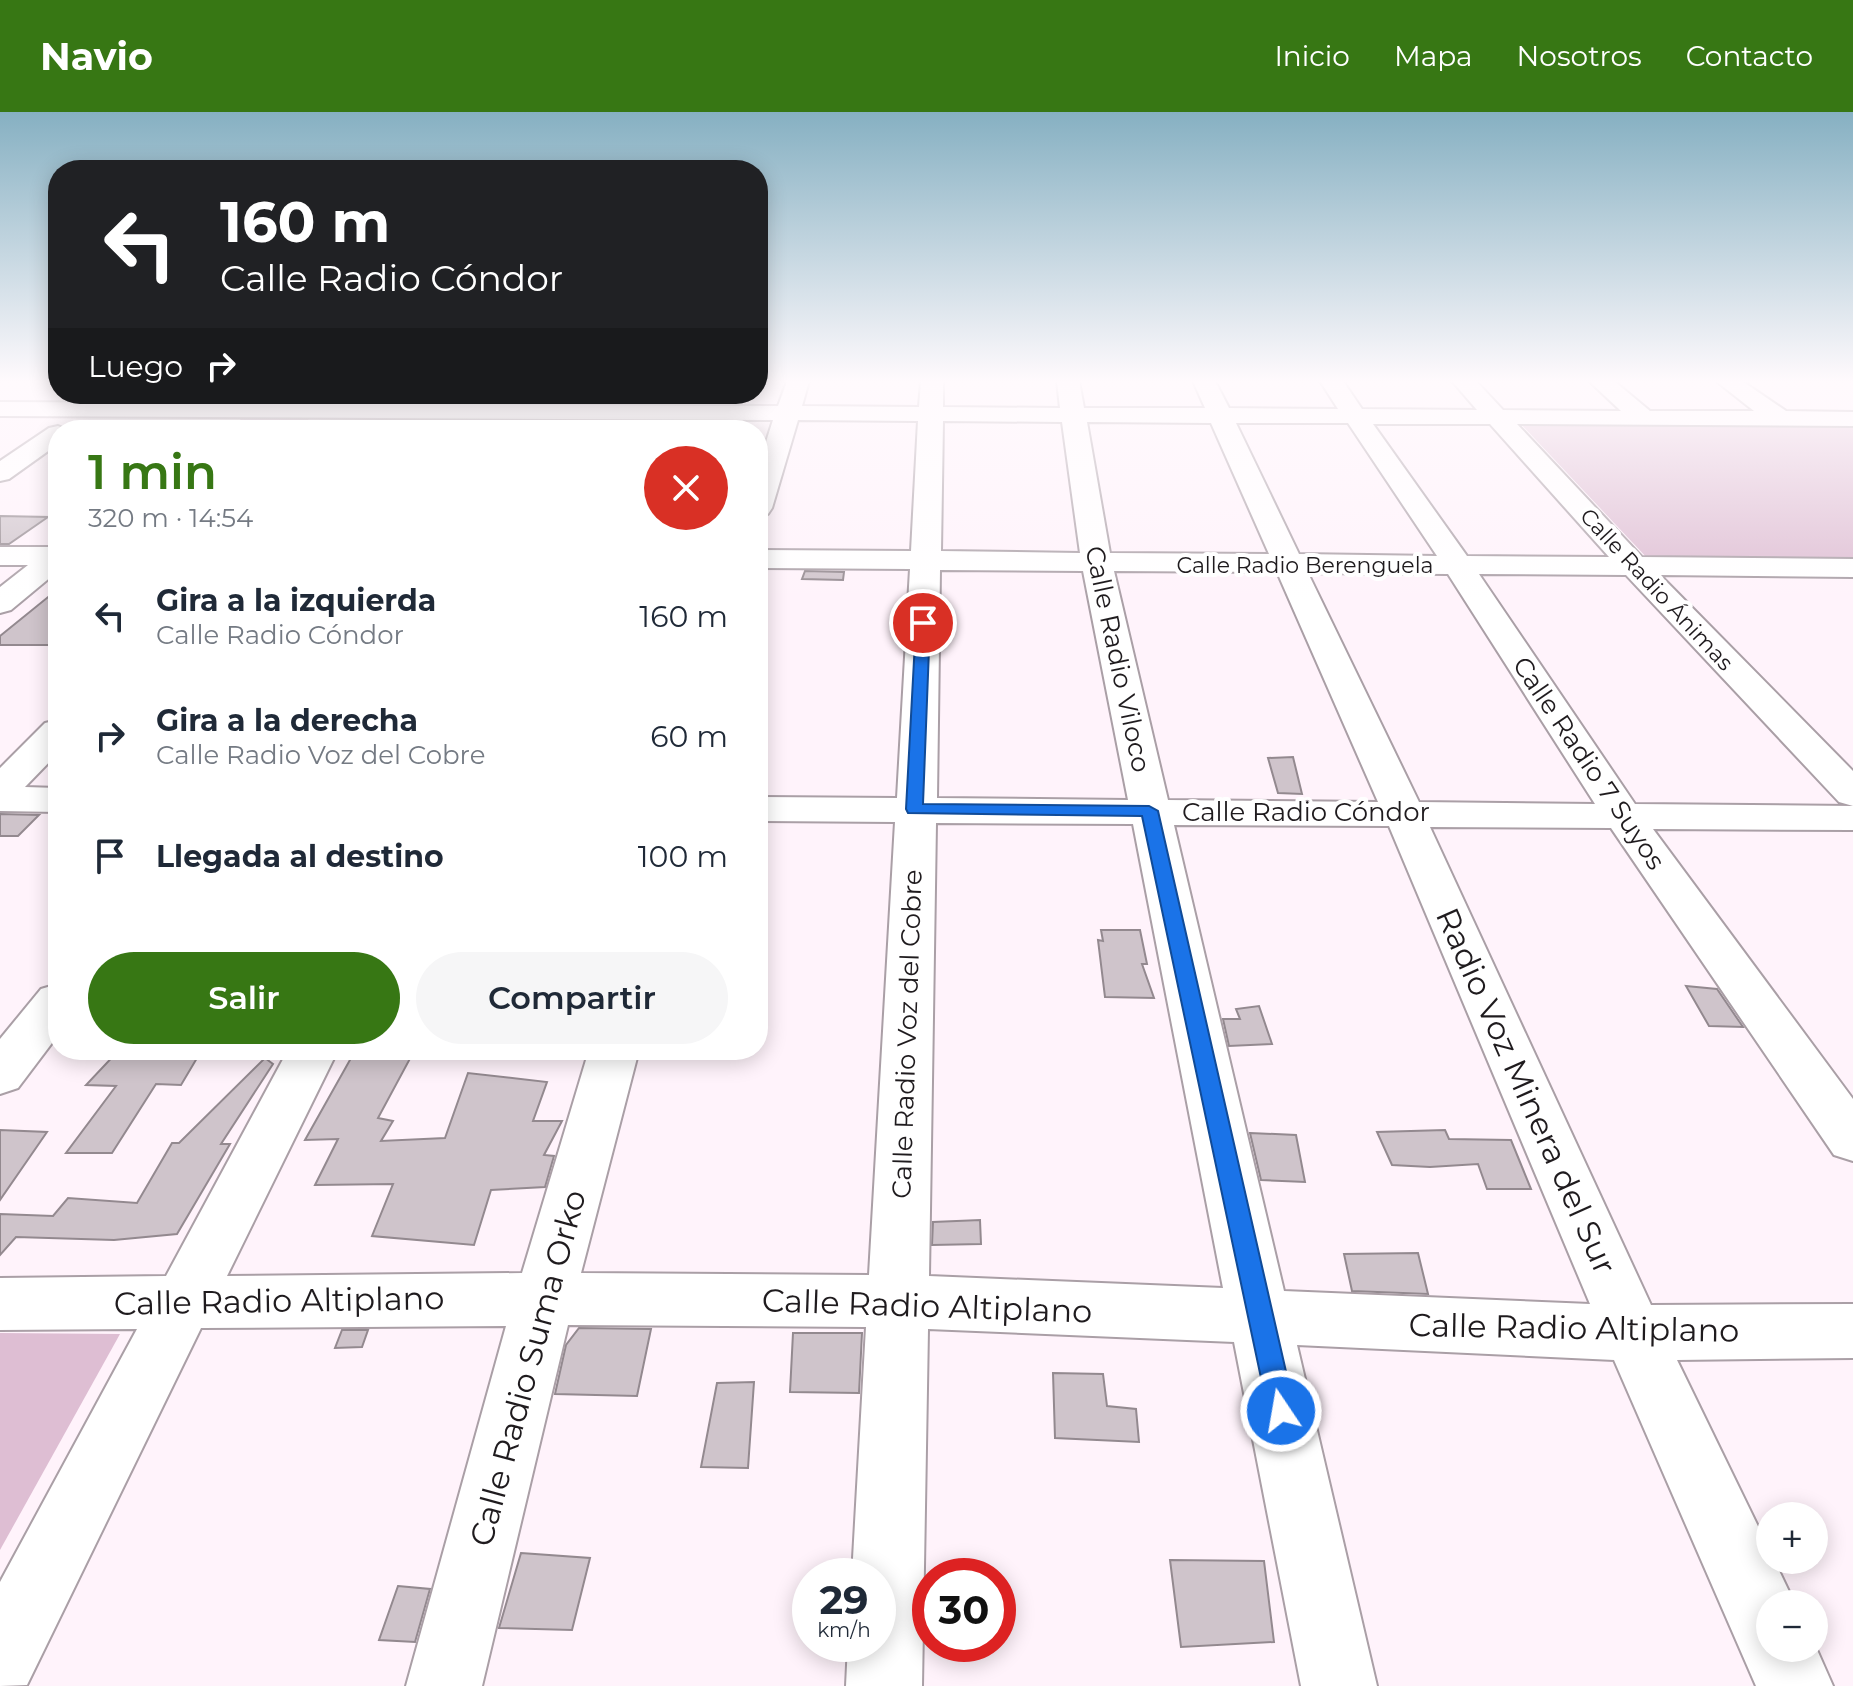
<!DOCTYPE html>
<html lang="es">
<head>
<meta charset="utf-8">
<style>
  :root { --surface:#fff; --page:#f6f6f7; --text:#1f2937; --muted:#747a83; --accent:#377714 }
  body { margin:0; font-family:Montserrat,sans-serif; background:var(--page); color:var(--text); height:100vh; display:flex; flex-direction:column; font-size:30px; white-space:nowrap }
  * { box-sizing:border-box; margin:0 }
  p { font-size:26px; color:var(--muted) }
  .icon { flex:none; width:44px; height:44px; fill:none; stroke:currentColor; stroke-width:2; stroke-linecap:round; stroke-linejoin:round }
  .map { position:relative; flex:1; overflow:hidden }
  .details { position:absolute; left:48px; top:308px; width:720px; height:640px; display:flex; flex-direction:column; background:var(--surface); border-radius:32px; box-shadow:0 4px 20px #0003 }
  .details>* { flex:none }
  .top-card { position:absolute; left:48px; top:48px; width:720px; height:244px; border-radius:32px; box-shadow:0 4px 20px #0003; background:#202124; color:#fff; overflow:hidden }
  .controls { position:absolute; left:1756px; top:1390px; display:grid; gap:16px }
  .controls a { display:grid; place-items:center; width:72px; height:72px; border-radius:50%; background:var(--surface); box-shadow:0 4px 20px #0003; font-size:40px }
  .speed { position:absolute; left:792px; top:1446px; display:flex; gap:16px; font-size:40px; font-weight:700; text-align:center }
  .speed>* { display:grid; place-content:center; width:104px; height:104px; border-radius:50%; background:var(--surface); box-shadow:0 4px 20px #0003; line-height:1 }
  .speed small { font-size:20px; font-weight:400 }
  .speed .limit { border:12px solid #d22; background:#fff; color:#111 }
  .pin { position:absolute; display:grid; place-items:center; width:68px; height:68px; color:#fff; margin:-34px; border:4px solid #fff; border-radius:50%; box-shadow:0 2px 8px #0007 }
  .me { position:absolute; width:88px; margin:-44px; rotate:348deg; stroke-linejoin:round; filter:drop-shadow(0 0 6px #0008) }
  .turn { display:flex; align-items:center; gap:28px; height:168px; padding:0 40px; font-size:36px }
  .turn .icon { width:104px; height:104px; stroke-width:2.5 }
  .turn b { display:block; font-size:56px; line-height:68px }
  .then { display:flex; align-items:center; height:76px; padding:0 40px; background:#0003; gap:16px; font-size:30px }
  .round { display:grid; place-items:center; flex:none; width:84px; height:84px; border-radius:42px; background:var(--page) }
  .summary { display:flex; align-items:center; justify-content:space-between; height:136px; padding:0 40px }
  h1 { font-size:48px; font-weight:600; line-height:60px; color:var(--accent) }
  .action { display:flex; gap:16px; margin-top:auto; padding:16px 40px }
  .action a { flex:1; height:92px; border-radius:48px; background:var(--accent); color:#fff; font-size:32px; font-weight:600; line-height:92px; text-align:center }
  .action a+a { background:var(--page); color:var(--text) }
  ul { padding:0; list-style:none }
  li { display:flex; align-items:center; gap:24px; height:120px; padding:0 40px }
  li div { flex:1 }
  li b { display:block; font-size:30px }
  li em { font-style:normal }
  header { display:flex; align-items:center; gap:48px; box-sizing:border-box; height:112px; padding:0 40px; background:var(--accent); color:#fff }
  header strong { font-size:38px }
  nav { display:flex; gap:44px; margin-inline-start:auto; font-size:28px }
  .map>svg:first-child { display:block }
  .built { fill:#f7e5f1 }
  .green { fill:#debed3 }
  .building { fill:#cfc4cb; stroke:#93898f; stroke-width:2 }
  .lines { fill:none; stroke-linecap:round; stroke-linejoin:round }
  .minor-casing { stroke:#aa9fa6; stroke-width:4 }
  .minor { fill:#fff; fill-rule:evenodd }
  .route { fill:#1a73e8; stroke:#114b97; stroke-width:2 }
  .labels { text-anchor:middle; stroke-width:8; stroke-linejoin:round; paint-order:stroke }
  .far-street-label { font-size:22px; fill:#1f1b1e; stroke:#fff }
  .street-label { font-size:26px; fill:#1f1b1e; stroke:#fff }
  .near-street-label { font-size:32px; fill:#1f1b1e; stroke:#fff }
</style>
</head>
<body>
<header>
<strong>Navio</strong>
<nav><a>Inicio</a><a>Mapa</a><a>Nosotros</a><a>Contacto</a></nav>
</header>
<div class="map">
<svg width="1853" height="1574" viewBox="0 0 1853 1574">
  <rect width="100%" height="100%" fill="#fff3fb"/>
  <polygon class="built" points="477,307 619,307 628,309 623,318 468,318"/>
  <g class="green">
    <polygon points="242,306 310,306 297,318 228,318"/>
    <polygon points="1518,309 1853,311 1853,449 1649,448"/>
    <polygon points="0,1221 120,1222 0,1438"/>
  </g>
  <g class="building">
    <polygon points="0,404 48,405 9,432 0,432"/>
    <polygon points="805,459 844,460 843,468 802,467"/>
    <polygon points="58,477 58,533 0,533 0,524"/>
    <polygon points="1293,645 1302,682 1278,681 1268,646"/>
    <polygon points="0,702 39,703 18,724 0,724"/>
    <polygon points="1101,818 1140,818 1147,852 1142,852 1154,886 1105,885 1098,828 1103,829"/>
    <polygon points="1686,874 1717,877 1743,915 1709,914"/>
    <polygon points="1259,894 1272,932 1229,934 1223,907 1240,907 1236,897"/>
    <polygon points="119,938 200,941 181,973 156,972 112,1041 66,1041 116,974 86,973"/>
    <polygon points="355,939 413,941 378,1006 393,1009 381,1029 445,1026 468,961 547,970 533,1009 562,1009 544,1043 554,1044 545,1075 491,1078 474,1133 372,1124 393,1072 315,1073 338,1027 305,1028"/>
    <polygon points="265,946 273,952 221,1032 230,1032 177,1122 114,1128 16,1125 0,1143 0,1102 53,1104 68,1086 137,1091 172,1031 179,1031"/>
    <polygon points="0,1018 47,1020 0,1088"/>
    <polygon points="1445,1018 1449,1027 1511,1028 1531,1077 1487,1077 1478,1052 1430,1055 1392,1053 1377,1020"/>
    <polygon points="1250,1021 1296,1023 1305,1070 1261,1068"/>
    <polygon points="980,1108 981,1132 932,1133 933,1110"/>
    <polygon points="1418,1141 1428,1182 1352,1179 1344,1142"/>
    <polygon points="579,1216 651,1217 637,1284 555,1282 566,1233"/>
    <polygon points="342,1218 368,1218 362,1235 335,1236"/>
    <polygon points="793,1221 862,1221 859,1281 790,1280"/>
    <polygon points="1053,1261 1103,1262 1107,1294 1136,1297 1139,1330 1055,1326"/>
    <polygon points="754,1270 748,1356 701,1355 717,1271"/>
    <polygon points="521,1441 590,1446 572,1518 499,1516"/>
    <polygon points="1170,1448 1264,1449 1274,1530 1181,1535"/>
    <polygon points="398,1474 430,1477 415,1530 379,1528"/>
  </g>
  <g class="lines">
    <defs>
      <g id="minor">
        <path d="M787 269H809L802 294 919 295 921 269H943V295L1060 296 1057 269H1079L1084 296H1205L1193 269H1215L1229 296 1338 297 1320 269H1343L1362 297 1477 298 1452 269H1476L1503 298 1621 299 1589 269H1614L1650 299H1754L1716 269H1742L1786 299 1853 300V314L1517 312 1642 445 1853 447V465L1660 463 1853 659V718L1653 717 1853 987V1049L1834 1043 1611 716 1430 715 1651 1193 1853 1192V1246L1677 1248 1770 1439V1448H1774L1795 1492H1770V1536H1814V1531L1833 1574H1756L1614 1248 1297 1233 1377 1574H1301L1234 1230 928 1217 922 1574H846L848 1532H878V1464H852L866 1215 568 1213 482 1574H406L506 1214 201 1216 27 1573 0 1574V1470L137 1217 0 1218V1166L166 1164 288 938H338L227 1164 522 1161 589 938H639L581 1161 869 1163 895 710 758 709V685L897 686 910 457 758 456V438L911 439 918 309 798 308 772 396 768 402 758 404V355L773 308 0 304V290L778 294ZM943 309 1062 310 1080 441 941 439ZM1087 310 1211 311 1269 442 1110 441ZM1236 311H1348L1437 444 1299 442ZM1373 312H1490L1609 445 1467 444ZM940 458 1083 459 1128 688 937 686ZM1114 459 1277 460 1378 690 1168 688ZM1308 461 1448 462 1595 692 1419 690ZM1479 462 1626 463 1839 690 1853 694 1635 692ZM936 711 1133 712 1223 1176 929 1164ZM1174 713 1389 714 1590 1192 1284 1179Z"/>
        <polygon points="58,314 68,318 58,318 58,332 9,367 0,369 0,349 49,316"/>
        <polygon points="0,435 58,435 58,459 11,498 0,501 0,475 28,453 0,453"/>
        <polygon points="58,608 58,641 25,675 58,676 58,700 0,699 0,656 45,611"/>
        <polygon points="58,872 58,923 18,976 0,982 0,927 41,877"/>
      </g>
    </defs>
    <use href="#minor" class="minor-casing"/>
    <use href="#minor" class="minor"/>
  </g>
  <linearGradient id="sky" x2="0" y2="1"><stop stop-color="#86b0c2"/><stop offset="0.55" stop-color="#fffafd"/><stop offset="1" stop-color="#fffafd" stop-opacity="0"/></linearGradient>
  <rect width="1853" height="490" fill="url(#sky)"/>
  <polygon class="route" points="923,507 930,511 923,692 1149,694 1158,699 1295,1299 1291,1308 1281,1311 1272,1308 1268,1299 1142,704 908,701 906,697 916,511"/>
  <g class="labels">
    <g class="far-street-label">
      <text x="1305" y="461">Calle Radio Berenguela</text>
      <text transform="translate(1657 477) rotate(47)" y="8">Calle Radio Ánimas</text>
    </g>
    <g class="street-label">
      <text transform="translate(1118 547) rotate(78)" y="9">Calle Radio Viloco</text>
      <text transform="translate(1589 651) rotate(56)" y="9">Calle Radio 7 Suyos</text>
      <text x="1306" y="709">Calle Radio Cóndor</text>
      <text transform="translate(907 922) rotate(-88)" y="9">Calle Radio Voz del Cobre</text>
    </g>
    <g class="near-street-label">
      <text transform="translate(1526 979) rotate(66)" y="11">Radio Voz Minera del Sur</text>
      <text transform="translate(279 1189) rotate(-1)" y="11">Calle Radio Altiplano</text>
      <text transform="translate(927 1194) rotate(2)" y="11">Calle Radio Altiplano</text>
      <text transform="translate(1574 1216) rotate(1)" y="11">Calle Radio Altiplano</text>
      <text transform="translate(528 1256) rotate(-75)" y="11">Calle Radio Suma Orko</text>
    </g>
  </g>
</svg>
<div class="controls">
<a>+</a>
<a>−</a>
</div>
<div class="speed"><div>29<small>km/h</small></div><div class="limit">30</div></div>
<div class="pin" style="left:923px;top:511px;background:#d93025"><svg class="icon" aria-label="arrive" viewBox="0 0 24 24"><path d="M6 21V4h12l-3 4 3 4H6"/></svg></div>
<svg class="me" style="left:1281px;top:1299px" viewBox="-20 -20 40 40"><circle r="17" fill="#1a73e8" stroke="#fff" stroke-width="3"/><path d="M0-11L8 9 0 5-8 9z" fill="#fff"/></svg>
<div class="top-card">
<div class="turn"><svg class="icon" aria-label="left" viewBox="0 0 24 24"><path d="M17 20v-9H6M10 6l-5 5 5 5"/></svg><div><b>160 m</b>Calle Radio Cóndor</div></div>
<div class="then">Luego<svg class="icon" aria-label="right" viewBox="0 0 24 24"><path d="M7 20v-9h11M14 6l5 5-5 5"/></svg></div>
</div>
<section class="details">
<div class="summary"><div><h1>1 min</h1><p>320 m · 14:54</p></div><a class="round" style="background:#d93025;color:#fff"><svg class="icon" aria-label="close" viewBox="0 0 24 24"><path d="M6 6l12 12M18 6L6 18"/></svg></a></div>
<ul>
<li><svg class="icon" aria-label="left" viewBox="0 0 24 24"><path d="M17 20v-9H6M10 6l-5 5 5 5"/></svg><div><b>Gira a la izquierda</b><p>Calle Radio Cóndor</p></div><em>160 m</em></li>
<li><svg class="icon" aria-label="right" viewBox="0 0 24 24"><path d="M7 20v-9h11M14 6l5 5-5 5"/></svg><div><b>Gira a la derecha</b><p>Calle Radio Voz del Cobre</p></div><em>60 m</em></li>
<li><svg class="icon" aria-label="arrive" viewBox="0 0 24 24"><path d="M6 21V4h12l-3 4 3 4H6"/></svg><div><b>Llegada al destino</b></div><em>100 m</em></li>
</ul>
<div class="action"><a>Salir</a><a>Compartir</a></div>
</section>
</div>
</body>
</html>
